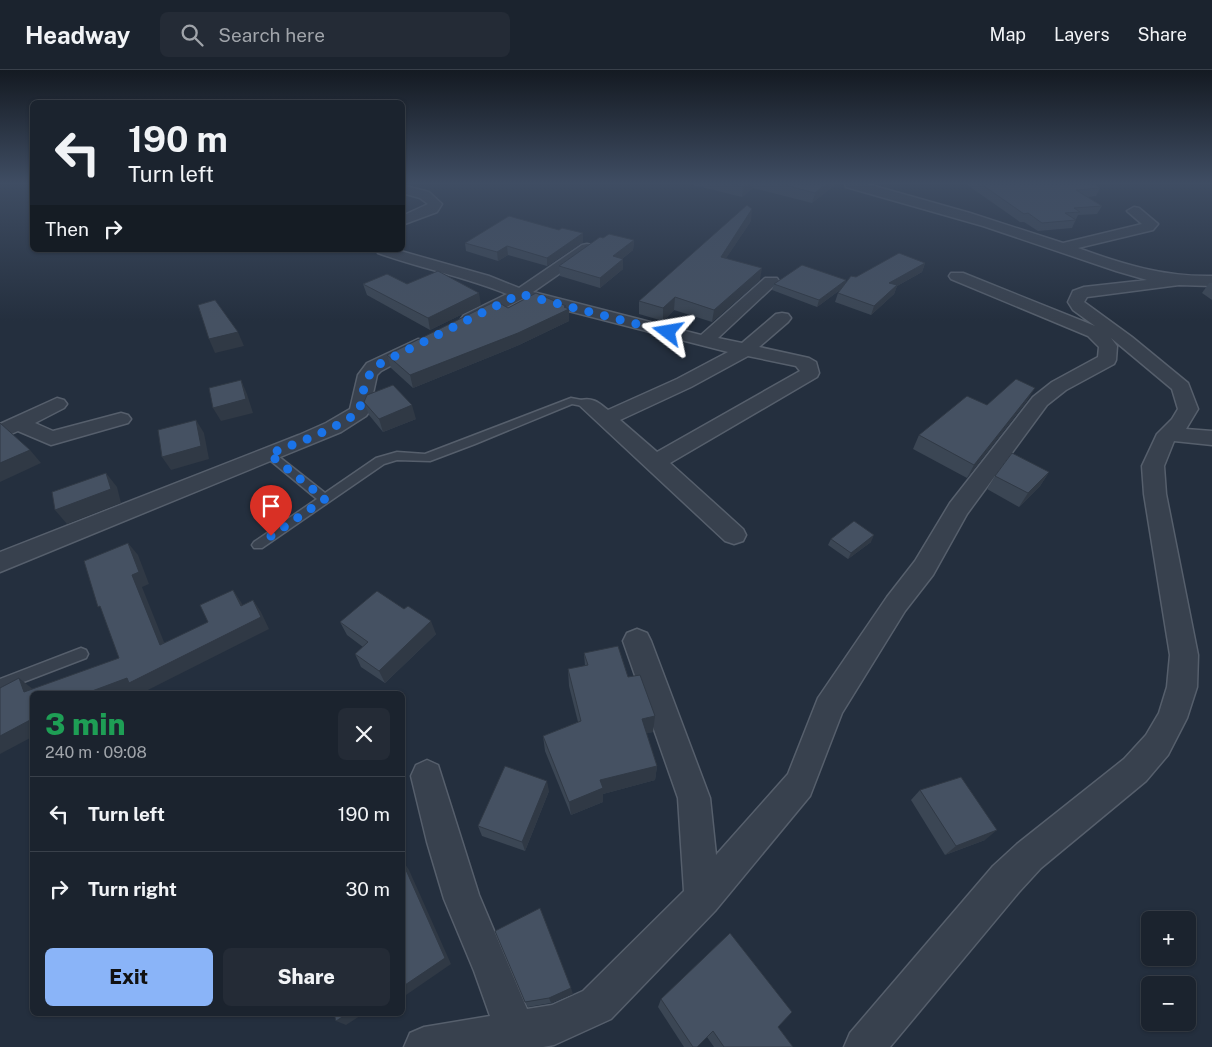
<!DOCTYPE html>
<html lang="en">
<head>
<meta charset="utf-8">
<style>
  :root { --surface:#1b232e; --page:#242b36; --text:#f1f3f6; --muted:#a0a4aa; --line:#39404a; --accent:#8ab4f8 }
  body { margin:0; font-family:"Public Sans",sans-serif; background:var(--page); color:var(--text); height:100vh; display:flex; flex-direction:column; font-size:19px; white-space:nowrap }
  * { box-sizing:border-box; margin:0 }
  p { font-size:16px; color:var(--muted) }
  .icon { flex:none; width:28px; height:28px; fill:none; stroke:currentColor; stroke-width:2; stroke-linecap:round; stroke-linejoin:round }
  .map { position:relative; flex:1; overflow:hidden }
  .details { position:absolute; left:30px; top:621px; width:375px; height:325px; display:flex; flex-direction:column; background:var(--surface); border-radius:8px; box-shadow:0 1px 4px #0004,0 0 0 1px var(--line) }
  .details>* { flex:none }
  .banner { position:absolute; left:30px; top:30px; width:375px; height:152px; border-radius:8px; box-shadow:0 1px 4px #0004,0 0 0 1px var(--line); background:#1b232e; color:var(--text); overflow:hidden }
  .buttons { position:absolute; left:1141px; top:841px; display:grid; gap:10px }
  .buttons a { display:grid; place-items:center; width:55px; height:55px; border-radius:8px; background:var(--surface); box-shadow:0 1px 4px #0004,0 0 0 1px var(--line); font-size:25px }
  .pin { position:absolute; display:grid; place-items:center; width:42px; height:42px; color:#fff; margin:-51px -21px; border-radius:50% 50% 50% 0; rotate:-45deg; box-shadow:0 0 5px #0007 }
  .pin .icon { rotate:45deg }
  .me { position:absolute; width:55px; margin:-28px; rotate:284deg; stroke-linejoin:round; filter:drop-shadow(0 0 4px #0008) }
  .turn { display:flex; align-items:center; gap:18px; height:105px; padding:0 15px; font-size:22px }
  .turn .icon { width:65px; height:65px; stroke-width:2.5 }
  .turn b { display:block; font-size:35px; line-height:42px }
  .then { display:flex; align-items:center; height:48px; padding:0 15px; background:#0003; gap:10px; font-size:19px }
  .round { display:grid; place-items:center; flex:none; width:52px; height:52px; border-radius:8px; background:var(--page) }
  .summary { display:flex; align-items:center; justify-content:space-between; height:85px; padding:0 15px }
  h1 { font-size:30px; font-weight:800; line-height:38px; color:#1e9e55 }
  .primary-button { display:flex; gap:10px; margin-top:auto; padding:10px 15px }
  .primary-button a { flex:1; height:58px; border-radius:8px; background:var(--accent); color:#111; font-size:20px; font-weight:800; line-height:58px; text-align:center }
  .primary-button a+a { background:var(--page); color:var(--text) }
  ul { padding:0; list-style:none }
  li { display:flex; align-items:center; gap:15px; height:75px; padding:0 15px; border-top:1px solid var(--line) }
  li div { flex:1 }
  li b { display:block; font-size:19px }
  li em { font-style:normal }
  header { display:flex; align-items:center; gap:30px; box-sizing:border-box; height:70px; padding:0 25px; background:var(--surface); border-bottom:1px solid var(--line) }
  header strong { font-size:24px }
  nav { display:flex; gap:28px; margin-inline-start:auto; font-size:18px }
  .search { width:350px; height:45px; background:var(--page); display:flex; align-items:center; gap:12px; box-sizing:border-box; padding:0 18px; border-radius:8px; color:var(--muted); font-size:19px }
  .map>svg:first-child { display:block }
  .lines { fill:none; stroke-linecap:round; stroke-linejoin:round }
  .lane-casing { stroke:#565f6c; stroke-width:3 }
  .street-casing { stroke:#565f6c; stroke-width:3 }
  .lane { fill:#38414e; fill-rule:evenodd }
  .street { fill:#38414e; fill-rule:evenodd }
  .wall { fill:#3b4654 }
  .shaded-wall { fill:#303945 }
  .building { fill:#455162; stroke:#303945 }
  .route { stroke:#1a73e8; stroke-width:9; stroke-dasharray:0 16.2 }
</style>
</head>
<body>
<header>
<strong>Headway</strong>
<div class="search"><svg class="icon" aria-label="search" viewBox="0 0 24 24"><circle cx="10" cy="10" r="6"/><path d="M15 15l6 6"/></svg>Search here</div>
<nav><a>Map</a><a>Layers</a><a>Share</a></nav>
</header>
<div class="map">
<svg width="1212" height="977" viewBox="0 0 1212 977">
  <rect width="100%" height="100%" fill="#242f3e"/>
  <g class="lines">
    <defs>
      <g id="lane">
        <polygon points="571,328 592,332 593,334 588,337 572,334 475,374 430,391 397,390 384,394 262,478 254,478 252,475 254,472 317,429 265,386 264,384 265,382 273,382 325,423 376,388 397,382 425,384"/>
        <polygon points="81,578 86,580 88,584 86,588 0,621 0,609"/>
      </g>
      <g id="street">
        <path d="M845 114H867L878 117 970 143 1063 173 1142 154 1127 141 1134 137 1139 138 1158 154 1153 160 1078 178C1122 194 1164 207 1212 206V216L1179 215 1087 227 1084 232 1132 267 1188 313 1198 339 1186 359 1212 361V375L1174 371 1164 396 1166 424 1198 585 1197 617 1187 648 1168 685 1146 711 1041 798 1019 822 890 977H844L850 963 993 796 1017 774 1124 689 1146 665 1159 643 1167 617 1170 585 1144 424 1142 396 1157 364 1172 349 1178 339 1172 319 1111 268 1117 276 1116 290 1114 294 1066 320 1047 335 967 444 933 505 905 541 842 643 810 726 715 841 611 949 554 975 543 977H404L410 963 424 957 490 946 474 901 444 829 427 772 411 706 416 695 427 690 438 695 479 825 527 939 552 935 583 921 684 821 678 728 623 571 627 563 637 559 647 563 651 571 710 728 716 785 788 704 818 628 887 527 915 491 950 433 1033 327 1052 312 1098 287 1099 277 1088 266 951 209 949 206 951 203H963L1095 256 1073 240 1068 232 1073 221 1084 217 1147 210 1116 201 983 156 846 117Z"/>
        <polygon points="402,115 429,122 442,134 437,142 402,155 402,146 428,134 420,128 402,123"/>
        <path d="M587 174 592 175 594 178 592 181 533 222 701 265 765 208H777L779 211 718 268 742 273 776 244 782 243 788 244 791 248 788 252 759 277 809 288 816 292 819 303 817 307 670 393 743 459 746 465 743 471 734 474 725 471 578 334 581 330C593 327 599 333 608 340L677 309 728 282 522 229 476 253 470 254 464 253 461 249 464 245 507 224C465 207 420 198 378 183L376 180H397L489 206 519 218 582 175ZM748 286 796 296 800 301 657 382 620 350 691 317Z"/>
        <polygon points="418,269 424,270 427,274 424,278 381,301 377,305 369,342 366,346 341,362 0,502 0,482 299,365 326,353 350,339 358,305 367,293"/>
        <polygon points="57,328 64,330 67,334 64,338 35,353 53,361 121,343 128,345 131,349 128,353 51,375 18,361 0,369 0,354"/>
      </g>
    </defs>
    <use href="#lane" class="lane-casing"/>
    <use href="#street" class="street-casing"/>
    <use href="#lane" class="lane"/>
    <use href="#street" class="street"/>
  </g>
  <g class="wall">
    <polygon points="689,114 835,114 835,115 812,133 753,118 742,127"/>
    <polygon points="966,114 1094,114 1100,118 1096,126 1088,127 1102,136 1097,144 1078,145 1072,158 1038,161 1024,152 1020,152"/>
    <polygon points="751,151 726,188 760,210 712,252 674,240 663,251 639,244 639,231"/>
    <polygon points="559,160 583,163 583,172 547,196 508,185 498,191 466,181 465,173"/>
    <polygon points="603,168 634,170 633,180 622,189 623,199 600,218 560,206 559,196"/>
    <polygon points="925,193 922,202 897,216 894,224 871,245 835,232 838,223 840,220 817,237 772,220 774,214 846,210 845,213 856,207"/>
    <polygon points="1209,213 1212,213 1212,230 1202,223"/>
    <polygon points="363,214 481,235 430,260 367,225"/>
    <polygon points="508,238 566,238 569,239 569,251 519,275 413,318 391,298 387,285"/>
    <polygon points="1027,331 967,408 913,379 919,365 987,335"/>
    <polygon points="364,332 416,349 383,362 369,345"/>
    <polygon points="1049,402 1040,416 1019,437 987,419 995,406"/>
    <polygon points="831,469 871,472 848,489 828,475"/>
    <polygon points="404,539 436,564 385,613 361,597 355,584 363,577 347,565 340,552"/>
    <polygon points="584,583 628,607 653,662 646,663 657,696 655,710 603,724 603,732 571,745 545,681 543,666 578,652 569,616 568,599 585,596"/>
    <polygon points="920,720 985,770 945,785 911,730"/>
    <polygon points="549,721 525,781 482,766 478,756"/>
    <polygon points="573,924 551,933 528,937 525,932"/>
    <polygon points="661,929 778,957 793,977 714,977 707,967 697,977 684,977 658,937"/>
  </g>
  <g class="shaded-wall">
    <polygon points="746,114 754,114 753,118 742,127 743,117"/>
    <polygon points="826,114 835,114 835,115 812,133 815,123"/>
    <polygon points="752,139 751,151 719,199 721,187"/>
    <polygon points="583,163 583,172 547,196 547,188"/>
    <polygon points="634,170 633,180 613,196 613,186"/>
    <polygon points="507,176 508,185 498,191 497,182"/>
    <polygon points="623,189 623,199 600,218 600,208"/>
    <polygon points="925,193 922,202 897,216 894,224 871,245 874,236 889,213"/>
    <polygon points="762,198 760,210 712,252 714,240"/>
    <polygon points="846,210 844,217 817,237 819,230"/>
    <polygon points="479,223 481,235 430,260 428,248"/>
    <polygon points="675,227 674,240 663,251 663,238"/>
    <polygon points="566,236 566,240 569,239 569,251 519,275 413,318 410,305"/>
    <polygon points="238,262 244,276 215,283 209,269"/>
    <polygon points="241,310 247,324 253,343 221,351 213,338"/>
    <polygon points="1035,318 1027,331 967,408 974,395"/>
    <polygon points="412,335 416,349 383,362 379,349"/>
    <polygon points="196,350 204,363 209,389 171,400 162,387"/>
    <polygon points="30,380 41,393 0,412 0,393"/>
    <polygon points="1049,402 1040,416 1019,437 1028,423"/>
    <polygon points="106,403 117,417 121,433 67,454 55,440"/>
    <polygon points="874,465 871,472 848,489 851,483"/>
    <polygon points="128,473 138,485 149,514 142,517 170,587 160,575 132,505"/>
    <polygon points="233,520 241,532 249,548 241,536"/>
    <polygon points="253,530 261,542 269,559 140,624 136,620 126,624 84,624"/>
    <polygon points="431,551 436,564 385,613 379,601"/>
    <polygon points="19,608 34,620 24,622"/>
    <polygon points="32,643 32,667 0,684 0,666 30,644"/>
    <polygon points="655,646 653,662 640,665 642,649"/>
    <polygon points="657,696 655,710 603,724 603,732 571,745 569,732 600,710"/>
    <polygon points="547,711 549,721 525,781 522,772"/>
    <polygon points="997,760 985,770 945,785 956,776"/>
    <polygon points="403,791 409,800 451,894 406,925 402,923"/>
    <polygon points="571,918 573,924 551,933 549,928"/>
    <polygon points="347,944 363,944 346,955 336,951"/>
  </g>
  <g class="building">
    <polygon points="733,114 746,114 743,117"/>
    <polygon points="781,114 826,114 815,123"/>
    <polygon points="981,114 1094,114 1100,118 1076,120 1102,136 1074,138 1080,142 1065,143 1076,150 1042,153 1028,143 1024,144"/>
    <polygon points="747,135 752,139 721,187 762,198 714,240 675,227 663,238 639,231"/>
    <polygon points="509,146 559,160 562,158 583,163 547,188 507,176 497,182 465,173"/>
    <polygon points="609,164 634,170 613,186 623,189 600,208 559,196 600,167 603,168"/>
    <polygon points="899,183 925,193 889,213 897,215 874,236 838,223 851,206 856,207"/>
    <polygon points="802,195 846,210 819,230 774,214"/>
    <polygon points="438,201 479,223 428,248 363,214 387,204 407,214"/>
    <polygon points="536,223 566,236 564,237 569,239 518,263 410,305 387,285 496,231 508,238"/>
    <polygon points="215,230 238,262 209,269 198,235"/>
    <polygon points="1016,309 1035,318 974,395 919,365 967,326 987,335"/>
    <polygon points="241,310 246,329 213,338 209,318"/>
    <polygon points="393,315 412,335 379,349 364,332 367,325"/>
    <polygon points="196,350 201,376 162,387 158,360"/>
    <polygon points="0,353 30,380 0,393"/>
    <polygon points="1012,383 1049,402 1028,423 995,406"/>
    <polygon points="106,403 111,419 55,440 52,422"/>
    <polygon points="854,451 874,465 851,483 831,469"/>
    <polygon points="128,473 139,502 132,505 160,575 208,552 200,535 233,520 241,536 253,530 261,547 129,613 127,608 84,624 32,624 32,643 30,644 32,649 0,666 0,618 19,608 24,622 119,588 100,536 98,537 84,491"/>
    <polygon points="377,521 404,539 408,536 431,551 379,601 355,584 368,572 340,552"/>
    <polygon points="618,576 628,607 640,605 655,646 642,649 657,696 600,710 603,718 569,732 543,666 581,651 568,599 588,595 584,583"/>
    <polygon points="505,696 547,711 522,772 478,756"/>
    <polygon points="961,707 997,760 956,776 920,720"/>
    <polygon points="402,791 445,888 402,917"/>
    <polygon points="540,838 571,918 549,928 525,932 495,861"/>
    <polygon points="730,863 792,942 778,957 793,977 724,977 713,961 697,977 693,977 661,929"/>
    <polygon points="334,944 347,944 336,951"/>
  </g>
  <linearGradient id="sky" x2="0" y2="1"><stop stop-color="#141a22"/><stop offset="0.45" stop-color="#3f4d63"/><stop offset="1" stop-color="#3f4d63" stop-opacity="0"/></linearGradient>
  <rect width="1212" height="251" fill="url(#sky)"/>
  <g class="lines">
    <path class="route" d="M271 466 325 429 269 384C302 371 329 362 359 342 364 321 363 304 383 292L520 224 668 262"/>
  </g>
</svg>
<div class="buttons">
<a>+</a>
<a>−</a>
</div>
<div class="pin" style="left:271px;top:466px;background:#d93025"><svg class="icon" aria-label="arrive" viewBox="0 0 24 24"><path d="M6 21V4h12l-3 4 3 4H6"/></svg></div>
<svg class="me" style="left:668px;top:262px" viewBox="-20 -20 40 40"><path d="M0-17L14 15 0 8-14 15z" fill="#1a73e8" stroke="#fff" stroke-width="4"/></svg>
<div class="banner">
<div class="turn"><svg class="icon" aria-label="left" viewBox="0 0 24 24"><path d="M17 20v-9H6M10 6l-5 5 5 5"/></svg><div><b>190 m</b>Turn left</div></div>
<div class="then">Then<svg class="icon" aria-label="right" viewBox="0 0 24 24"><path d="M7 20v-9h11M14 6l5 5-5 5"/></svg></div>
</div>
<section class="details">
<div class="summary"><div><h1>3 min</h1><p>240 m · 09:08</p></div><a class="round"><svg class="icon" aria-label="close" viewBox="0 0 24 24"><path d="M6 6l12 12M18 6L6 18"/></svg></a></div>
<ul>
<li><svg class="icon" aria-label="left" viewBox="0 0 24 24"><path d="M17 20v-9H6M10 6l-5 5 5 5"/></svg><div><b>Turn left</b></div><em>190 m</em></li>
<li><svg class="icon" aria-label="right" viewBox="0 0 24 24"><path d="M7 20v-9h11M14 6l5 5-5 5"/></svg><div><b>Turn right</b></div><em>30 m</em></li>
</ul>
<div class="primary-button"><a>Exit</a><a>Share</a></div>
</section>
</div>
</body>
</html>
